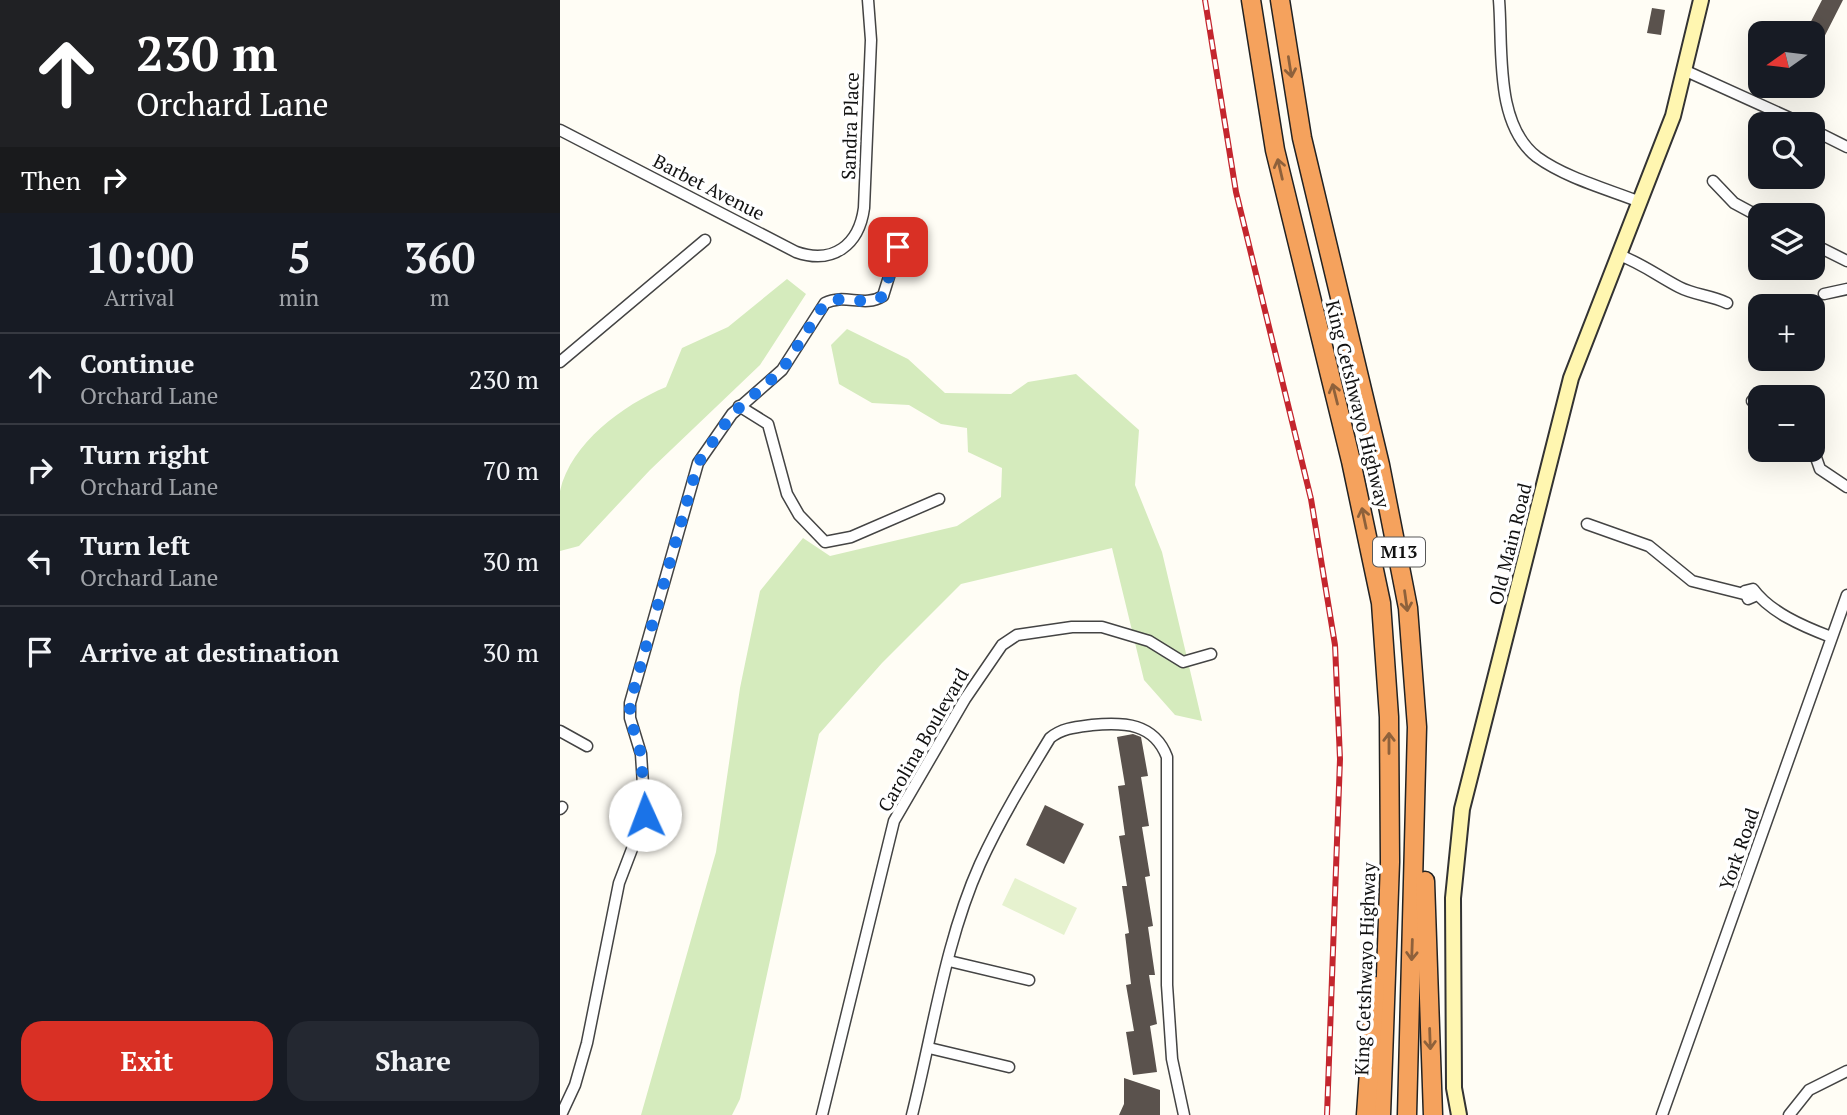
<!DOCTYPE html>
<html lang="en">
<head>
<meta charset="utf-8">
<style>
  :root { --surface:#171b24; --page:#242831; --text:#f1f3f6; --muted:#9ea1a6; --line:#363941; --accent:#d93025 }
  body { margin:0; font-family:"PT Serif",serif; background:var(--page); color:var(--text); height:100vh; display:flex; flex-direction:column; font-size:26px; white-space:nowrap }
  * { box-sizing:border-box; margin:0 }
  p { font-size:23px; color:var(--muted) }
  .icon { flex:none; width:38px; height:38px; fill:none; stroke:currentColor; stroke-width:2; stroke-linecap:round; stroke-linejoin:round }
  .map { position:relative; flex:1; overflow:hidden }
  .details { display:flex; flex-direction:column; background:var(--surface); width:560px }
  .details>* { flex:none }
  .hud { background:#202124; color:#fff; overflow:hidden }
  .needle { width:46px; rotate:256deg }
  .tools { position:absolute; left:1188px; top:21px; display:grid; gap:14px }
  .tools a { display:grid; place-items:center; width:77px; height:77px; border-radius:14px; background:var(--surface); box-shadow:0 7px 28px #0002; font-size:35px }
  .pin { position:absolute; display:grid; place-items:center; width:60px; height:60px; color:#fff; margin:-30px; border-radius:14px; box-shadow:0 4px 10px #0006 }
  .me { position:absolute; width:77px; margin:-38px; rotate:358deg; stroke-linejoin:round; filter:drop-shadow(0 0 5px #0008) }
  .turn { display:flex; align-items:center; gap:24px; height:147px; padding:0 21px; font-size:32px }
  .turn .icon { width:91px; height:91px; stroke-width:2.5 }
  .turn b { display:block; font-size:49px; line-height:60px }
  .then { display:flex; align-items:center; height:66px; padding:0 21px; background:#0003; gap:14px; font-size:26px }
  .eta { display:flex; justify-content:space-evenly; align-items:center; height:119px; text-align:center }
  .eta b { font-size:42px; font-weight:600; line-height:49px }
  .primary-button { display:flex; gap:14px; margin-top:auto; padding:14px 21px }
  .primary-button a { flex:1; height:80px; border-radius:21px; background:var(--accent); color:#fff; font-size:28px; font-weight:600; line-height:80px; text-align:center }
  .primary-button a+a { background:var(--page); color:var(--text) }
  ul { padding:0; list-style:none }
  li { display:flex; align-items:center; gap:21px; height:91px; padding:0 21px; border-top:2px solid var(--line) }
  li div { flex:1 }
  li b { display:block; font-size:26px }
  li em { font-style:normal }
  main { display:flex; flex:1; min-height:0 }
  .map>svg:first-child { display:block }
  .green { fill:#d5ebbd }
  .pitch { fill:#e6f2cf }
  .building { fill:#5a524d }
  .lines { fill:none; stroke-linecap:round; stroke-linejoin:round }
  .street-casing { stroke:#444; stroke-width:13 }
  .secondary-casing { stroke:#333; stroke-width:18 }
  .highway-casing { stroke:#222; stroke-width:21 }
  .street { stroke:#fff; stroke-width:10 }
  .secondary { stroke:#fff6b0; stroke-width:14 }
  .highway { stroke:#f5a25d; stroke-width:18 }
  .rail-casing { stroke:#c4262e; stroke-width:6 }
  .rail { stroke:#fff; stroke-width:3.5; stroke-dasharray:10; stroke-linecap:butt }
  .oneway { stroke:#8e613b }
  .route { stroke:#1a73e8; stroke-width:12; stroke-dasharray:0 21.6 }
  .labels { text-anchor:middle; stroke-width:7; stroke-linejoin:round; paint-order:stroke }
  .shield { fill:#fff; stroke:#585858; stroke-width:2 }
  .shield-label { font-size:18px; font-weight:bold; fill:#111 }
  .street-label { font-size:19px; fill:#111; stroke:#fff }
</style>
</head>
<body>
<main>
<section class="details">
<div class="hud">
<div class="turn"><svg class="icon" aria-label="ahead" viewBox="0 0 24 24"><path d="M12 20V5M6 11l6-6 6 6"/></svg><div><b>230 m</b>Orchard Lane</div></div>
<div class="then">Then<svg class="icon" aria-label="right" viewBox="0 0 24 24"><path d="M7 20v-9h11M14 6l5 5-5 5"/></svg></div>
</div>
<div class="eta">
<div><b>10:00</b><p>Arrival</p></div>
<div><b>5</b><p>min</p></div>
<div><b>360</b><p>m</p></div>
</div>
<ul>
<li><svg class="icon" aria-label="ahead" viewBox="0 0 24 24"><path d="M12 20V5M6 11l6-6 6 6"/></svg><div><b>Continue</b><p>Orchard Lane</p></div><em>230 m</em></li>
<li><svg class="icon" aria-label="right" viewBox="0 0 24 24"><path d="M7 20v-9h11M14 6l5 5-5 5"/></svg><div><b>Turn right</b><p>Orchard Lane</p></div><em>70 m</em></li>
<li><svg class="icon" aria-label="left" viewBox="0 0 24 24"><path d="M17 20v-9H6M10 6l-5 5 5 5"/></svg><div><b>Turn left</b><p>Orchard Lane</p></div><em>30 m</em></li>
<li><svg class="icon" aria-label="arrive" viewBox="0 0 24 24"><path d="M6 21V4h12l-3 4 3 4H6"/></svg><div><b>Arrive at destination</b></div><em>30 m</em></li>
</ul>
<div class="primary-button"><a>Exit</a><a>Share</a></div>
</section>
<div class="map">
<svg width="1287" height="1115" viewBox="0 0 1287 1115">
  <rect width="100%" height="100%" fill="#fffdf5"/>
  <g class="green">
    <path d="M227 279 246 294 200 365 90 470 19 546 0 551C0 532 0 509 0 491 11 443 63 405 106 387L122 348 168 327Z"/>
    <polygon points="287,329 348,359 385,393 451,394 468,382 516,374 579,430 575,485 602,552 642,721 615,715 584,680 552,548 401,584 322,663 259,734 180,1099 172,1115 81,1115 156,852 180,688 200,591 243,538 270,556 397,526 441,497 442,468 408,452 407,428 381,424 349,405 312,403 279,384 271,345"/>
  </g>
  <polygon class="pitch" points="455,878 517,908 504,935 442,905"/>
  <g class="building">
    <polygon points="1262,0 1283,0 1253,59 1253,33 1245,33"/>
    <polygon points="1092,8 1105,10 1101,35 1087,33"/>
    <polygon points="573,734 581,737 588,776 581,777 589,826 582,827 590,876 585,877 593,926 588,927 595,975 589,975 597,1024 590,1026 597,1072 573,1075 566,1032 574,1031 566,985 571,984 565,934 569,933 562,886 567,886 559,836 565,835 558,786 565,785 557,737"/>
    <polygon points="485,805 524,824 504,864 466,845"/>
    <polygon points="564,1078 600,1090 600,1115 559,1115 564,1104"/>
  </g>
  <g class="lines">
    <defs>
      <g id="street">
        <path d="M939 0C943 48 934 124 977 157 1006 178 1047 189 1080 202"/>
        <polyline points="1126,71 1243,124"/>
        <path d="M0 130 236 252C273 265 299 245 304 208L311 40 308 0"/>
        <polyline points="1253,130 1287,147"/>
        <polyline points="1153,181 1174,203 1200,217"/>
        <polyline points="1253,244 1287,261"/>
        <path d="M1059 255C1081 263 1098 276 1119 287 1134 295 1151 295 1167 303"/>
        <polyline points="1264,294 1287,289"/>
        <polyline points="0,362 145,240"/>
        <polyline points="1192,401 1200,405"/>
        <polyline points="179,406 208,424 227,494 239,515 265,542 291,537 379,499"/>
        <polyline points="1253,449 1260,469 1287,487"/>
        <polyline points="1027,524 1089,546 1132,581 1184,594"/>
        <path d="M1195 596 1188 599 1185 591 1193 589C1210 612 1242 626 1271 637"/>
        <polyline points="0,731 27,746"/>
        <polyline points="0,809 2,807"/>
        <polyline points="389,961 469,980"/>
        <polyline points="369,1048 449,1067"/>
        <path d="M1 1115 15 1085 27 1043 59 883 85 815 81 754 70 718V703L138 463 172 414 222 370 265 303C285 293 304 308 323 296L345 225"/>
        <polyline points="262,1115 334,821 405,699 442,645 457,635 512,627 542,627 589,641 623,662 651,654"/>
        <path d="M352 1115C373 1032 385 942 420 864 440 820 465 779 490 738 502 728 516 727 532 725 564 722 594 723 607 757V985L612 1059 624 1115"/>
        <polyline points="1102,1115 1287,595"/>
        <polyline points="1229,1115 1249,1090 1287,1071"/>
      </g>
      <polyline id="secondary" points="899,1115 894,1088 893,898 902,809 1011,378 1113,116 1141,0"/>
      <g id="highway">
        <polyline points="691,0 715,150 791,461 821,603 829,717 830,862 821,1115"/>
        <polyline points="720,0 742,138 820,465 848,608 857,727 847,1115"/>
        <polyline points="865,881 873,1115"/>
        <polyline points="806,1115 815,986"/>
      </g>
    </defs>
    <use href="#street" class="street-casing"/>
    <use href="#secondary" class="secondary-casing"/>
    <use href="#highway" class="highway-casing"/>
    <use href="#street" class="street"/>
    <use href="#secondary" class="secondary"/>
    <use href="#highway" class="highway"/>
    <defs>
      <polyline id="rail" points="645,0 676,192 751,499 775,645 780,759 767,1115"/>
    </defs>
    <use href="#rail" class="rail-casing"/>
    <use href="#rail" class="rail"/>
  </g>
  <defs><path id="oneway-shaft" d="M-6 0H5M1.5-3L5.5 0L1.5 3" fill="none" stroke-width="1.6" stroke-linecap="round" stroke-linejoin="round" transform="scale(1.75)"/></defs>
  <g class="oneway">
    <use href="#oneway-shaft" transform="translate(730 67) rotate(81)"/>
    <use href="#oneway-shaft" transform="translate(720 169) rotate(-103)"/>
    <use href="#oneway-shaft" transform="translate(775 394) rotate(-104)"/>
    <use href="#oneway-shaft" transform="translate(804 518) rotate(-102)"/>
    <use href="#oneway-shaft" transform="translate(846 601) rotate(82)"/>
    <use href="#oneway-shaft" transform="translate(829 743) rotate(-90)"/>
    <use href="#oneway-shaft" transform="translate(852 950) rotate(92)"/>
    <use href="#oneway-shaft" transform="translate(870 1039) rotate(88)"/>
  </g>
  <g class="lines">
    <path class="route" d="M85 815 81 754 70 718V703L138 463 172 414 222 370 265 303C285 293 304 308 323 296L338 247"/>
  </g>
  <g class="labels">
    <rect class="shield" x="813" y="537.5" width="52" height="29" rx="5"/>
    <g class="shield-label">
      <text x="839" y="558">M13</text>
    </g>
    <g class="street-label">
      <text transform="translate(290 126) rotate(-88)" y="7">Sandra Place</text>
      <text transform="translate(149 187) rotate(27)" y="7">Barbet Avenue</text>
      <text transform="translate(798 404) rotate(76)" y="7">King Cetshwayo Highway</text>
      <text transform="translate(950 544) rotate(-76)" y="7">Old Main Road</text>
      <text transform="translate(363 740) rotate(-60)" y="7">Carolina Boulevard</text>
      <text transform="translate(1179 849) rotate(-71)" y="7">York Road</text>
      <text transform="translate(805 969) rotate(-88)" y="7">King Cetshwayo Highway</text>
    </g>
  </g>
</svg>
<div class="tools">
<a><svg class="needle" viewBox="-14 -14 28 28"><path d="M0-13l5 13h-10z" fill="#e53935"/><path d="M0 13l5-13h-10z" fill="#9ea1a6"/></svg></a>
<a><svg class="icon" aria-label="search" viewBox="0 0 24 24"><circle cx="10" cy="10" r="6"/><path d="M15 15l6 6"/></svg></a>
<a><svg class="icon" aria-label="layers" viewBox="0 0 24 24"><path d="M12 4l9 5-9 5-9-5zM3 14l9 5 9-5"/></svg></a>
<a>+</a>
<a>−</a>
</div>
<div class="pin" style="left:338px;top:247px;background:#d93025"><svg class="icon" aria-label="arrive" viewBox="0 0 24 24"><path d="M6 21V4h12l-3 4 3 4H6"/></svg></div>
<svg class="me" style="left:85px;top:815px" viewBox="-20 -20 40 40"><circle r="19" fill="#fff"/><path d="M0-13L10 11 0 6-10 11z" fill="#1a73e8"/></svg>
</div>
</main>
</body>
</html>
